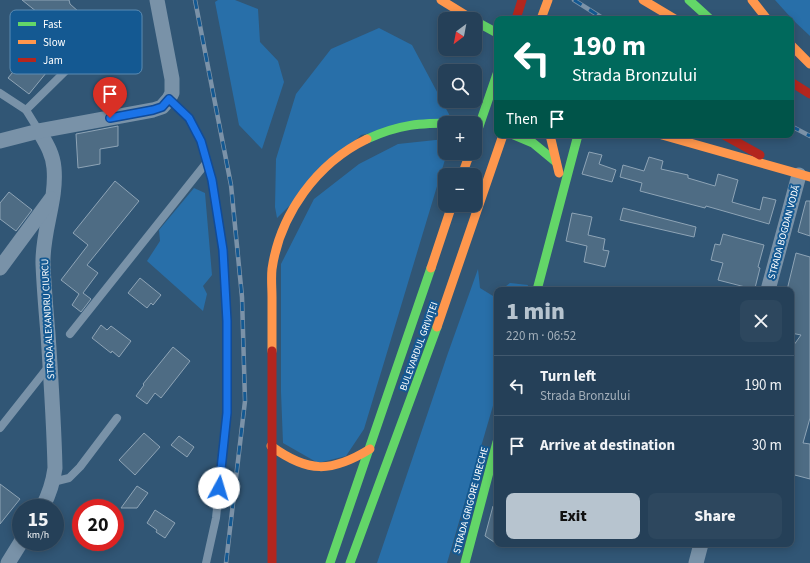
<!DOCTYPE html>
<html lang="en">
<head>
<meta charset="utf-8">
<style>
  :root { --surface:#254058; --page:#2d475e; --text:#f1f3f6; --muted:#a3afba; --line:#42596e; --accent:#b7c4cf }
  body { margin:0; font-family:"Source Sans 3",sans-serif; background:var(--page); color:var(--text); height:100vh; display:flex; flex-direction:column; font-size:15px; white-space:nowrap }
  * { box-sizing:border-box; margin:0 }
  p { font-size:13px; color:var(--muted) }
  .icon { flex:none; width:22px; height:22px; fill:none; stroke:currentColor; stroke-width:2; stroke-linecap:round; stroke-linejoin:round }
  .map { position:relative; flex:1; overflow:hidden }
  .drawer { position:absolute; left:494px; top:287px; width:300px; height:260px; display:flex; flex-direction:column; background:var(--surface); border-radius:8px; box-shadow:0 2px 10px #0003,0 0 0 1px var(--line) }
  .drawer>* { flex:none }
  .top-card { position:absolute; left:494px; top:16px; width:300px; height:122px; border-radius:8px; box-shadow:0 2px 10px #0003,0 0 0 1px var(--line); background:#00695c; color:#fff; overflow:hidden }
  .needle { width:26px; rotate:212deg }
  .tools { position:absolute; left:438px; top:12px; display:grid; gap:8px }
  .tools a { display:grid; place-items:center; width:44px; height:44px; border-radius:8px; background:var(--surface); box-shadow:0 2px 10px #0003,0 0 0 1px var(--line); font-size:20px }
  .speed { position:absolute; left:12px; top:499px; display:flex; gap:8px; font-size:20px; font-weight:700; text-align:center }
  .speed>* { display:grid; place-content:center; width:52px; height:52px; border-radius:50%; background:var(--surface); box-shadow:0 2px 10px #0003,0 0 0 1px var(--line); line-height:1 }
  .speed small { font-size:10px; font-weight:400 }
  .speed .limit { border:6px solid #d22; background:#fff; color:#111 }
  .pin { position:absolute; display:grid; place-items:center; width:34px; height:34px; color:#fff; margin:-41px -17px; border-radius:50% 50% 50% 0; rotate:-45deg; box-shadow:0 0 4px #0007 }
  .pin .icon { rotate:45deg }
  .me { position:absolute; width:44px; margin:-22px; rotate:6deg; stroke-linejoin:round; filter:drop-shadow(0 0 3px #0008) }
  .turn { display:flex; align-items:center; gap:14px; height:84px; padding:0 12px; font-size:18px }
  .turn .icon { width:52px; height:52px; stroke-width:2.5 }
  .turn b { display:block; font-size:28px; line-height:34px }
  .then { display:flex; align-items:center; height:38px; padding:0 12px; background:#0003; gap:8px; font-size:15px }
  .round { display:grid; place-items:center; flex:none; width:42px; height:42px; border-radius:8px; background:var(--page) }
  .overview { display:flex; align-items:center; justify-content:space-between; height:68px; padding:0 12px }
  h1 { font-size:24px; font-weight:800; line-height:30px; color:var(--accent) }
  .action { display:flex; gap:8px; margin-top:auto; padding:8px 12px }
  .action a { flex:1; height:46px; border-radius:8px; background:var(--accent); color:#111; font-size:16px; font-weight:800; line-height:46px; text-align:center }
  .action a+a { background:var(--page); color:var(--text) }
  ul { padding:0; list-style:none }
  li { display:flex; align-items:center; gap:12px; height:60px; padding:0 12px; border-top:1px solid var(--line) }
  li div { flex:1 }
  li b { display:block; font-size:15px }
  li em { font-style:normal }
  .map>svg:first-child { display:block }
  .green { fill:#286fa9 }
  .building { fill:#4e6c84; stroke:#8ea4b6 }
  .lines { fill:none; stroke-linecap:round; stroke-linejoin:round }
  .lane { stroke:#7992a8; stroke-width:8 }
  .street { stroke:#7992a8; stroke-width:15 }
  .fast { stroke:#63d668; stroke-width:9 }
  .slow { stroke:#ff974d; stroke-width:9 }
  .jam { stroke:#b3261e; stroke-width:9 }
  .rail-casing { stroke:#7b92a8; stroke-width:4.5 }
  .rail { stroke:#145992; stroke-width:3; stroke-dasharray:9; stroke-linecap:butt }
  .fast-bridge { stroke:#63d668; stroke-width:9 }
  .route-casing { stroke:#114b97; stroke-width:10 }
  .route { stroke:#1a73e8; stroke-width:7 }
  .labels { text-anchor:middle; stroke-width:4; stroke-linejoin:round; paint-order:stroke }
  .street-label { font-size:10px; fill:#fff; stroke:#145992 }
  .key { fill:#145992; stroke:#5a8bb3; stroke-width:1 }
  .key-label { font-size:11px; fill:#fff }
</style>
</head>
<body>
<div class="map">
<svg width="810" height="563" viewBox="0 0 810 563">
  <rect width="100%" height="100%" fill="#315675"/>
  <g class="green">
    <polygon points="218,0 235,0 258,9 260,42 278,61 284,82 262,149 239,125 215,2"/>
    <polygon points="775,0 810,0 810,36 793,20"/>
    <polygon points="379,28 412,45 451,118 361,135 277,218 275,207 276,159 296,94 331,49"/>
    <polygon points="445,139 445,153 447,153 364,429 346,456 318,463 283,443 281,392 281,264 314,199 359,164 398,144"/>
    <polygon points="194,188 205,193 212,275 203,286 207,294 203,311 147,261 160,241 159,230"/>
    <polygon points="478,269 480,288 493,296 497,294 497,392 447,563 377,563 448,353"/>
    <polygon points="510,283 528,285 527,290 501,290"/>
  </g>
  <g class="building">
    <polygon points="22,0 69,0 70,4 79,12 81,30 29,94 8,78 52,24"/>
    <polygon points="118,126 118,146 100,149 100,164 78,168 76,134"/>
    <polygon points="589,152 602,155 599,164 616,170 612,182 582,174"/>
    <polygon points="649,157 663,161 661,169 688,175 688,178 715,186 718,174 738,180 732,202 760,210 763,197 776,200 769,224 706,206 705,208 640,191 642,183 620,177 623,165 644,171"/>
    <polygon points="115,181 139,201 87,265 98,273 83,293 91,299 81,312 72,305 79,294 61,280 88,245 73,233"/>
    <polygon points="9,192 32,210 16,231 0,219 0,203"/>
    <polygon points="806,201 810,201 810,236 798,232"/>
    <polygon points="623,208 696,227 694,237 620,220"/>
    <polygon points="572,213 592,217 588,235 605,239 603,250 609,251 605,267 584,262 587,246 566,241"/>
    <polygon points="723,234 764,245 758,267 760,268 755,288 754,287 753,289 718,280 723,263 711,260 715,244 720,245"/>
    <polygon points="796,253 810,257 810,418 803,443 810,444 810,479 791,474 791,349 801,335 791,333 791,290 787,290"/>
    <polygon points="140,278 161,295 153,305 151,303 147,308 128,293"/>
    <polygon points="101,325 107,330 111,326 131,341 119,357 112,351 111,353 92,338"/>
    <polygon points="173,347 190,361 161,398 155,393 147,404 136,396 144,385 143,384"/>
    <polygon points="144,433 160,447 135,475 119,460"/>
    <polygon points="179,436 194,447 187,457 171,445"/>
    <polygon points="0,484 20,499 0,524"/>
    <polygon points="137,486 148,493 137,508 121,508"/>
    <polygon points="493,506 497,507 497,544 485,536"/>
    <polygon points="155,510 175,523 165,538 156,532 157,530 147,523"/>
  </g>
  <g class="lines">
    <g class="lane">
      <polyline points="0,93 26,110"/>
      <polyline points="169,99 189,118 201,141 212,180 223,250 227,321 227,413 216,518 206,563"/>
      <polyline points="39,131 26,110 98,39"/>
      <polyline points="70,334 207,162"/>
      <polyline points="0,428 49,366"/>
      <polyline points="53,482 69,478 80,467 117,418"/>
    </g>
    <g class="street">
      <path d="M39 131C46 143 53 154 54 168 57 201 42 231 43 264 44 288 46 311 48 334 51 379 54 424 55 468 53 483 49 495 42 508"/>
      <polyline points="0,141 39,131 153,110 162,107 169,99 172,93 172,79 157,0"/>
      <polyline points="0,268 51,199"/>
      <polyline points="768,290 799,175"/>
      <polyline points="8,563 21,542"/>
      <polyline points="696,563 701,544"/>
    </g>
    <g class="fast">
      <polyline points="689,0 710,19"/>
      <polyline points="475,21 497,33"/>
      <polyline points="514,135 533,143 556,162"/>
      <path d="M367 139C400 124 420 123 456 123"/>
      <polyline points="537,290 578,135"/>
      <polyline points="330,563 431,268"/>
      <polyline points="350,563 437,327"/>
      <polyline points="465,563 497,442"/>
    </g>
    <g class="slow">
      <polyline points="441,0 472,19"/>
      <polyline points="643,0 675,19"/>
      <polyline points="752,0 767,19"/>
      <polyline points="541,19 548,0"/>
      <polyline points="791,45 810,64"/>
      <polyline points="550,135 559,173"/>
      <polyline points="662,135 810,177"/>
      <polyline points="462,175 470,153"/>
      <polyline points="431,268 452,205"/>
      <polyline points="437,327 503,135"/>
      <path d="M272 351C272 333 272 315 272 297 272 288 271 278 272 269 280 214 317 163 367 139"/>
      <path d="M271 446C308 473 331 473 370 449"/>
    </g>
    <g class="jam">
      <polyline points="516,19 522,0"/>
      <polyline points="791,82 810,94"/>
      <polyline points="724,135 760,155"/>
      <polyline points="272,351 272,563"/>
    </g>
    <defs>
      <g id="rail">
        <polyline points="195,0 231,185 242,297 245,401 226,563"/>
        <polyline points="574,0 604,19"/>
        <polyline points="791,126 810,136"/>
      </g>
    </defs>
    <use href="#rail" class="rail-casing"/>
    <use href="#rail" class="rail"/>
    <polyline class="fast-bridge" points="475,138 497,74"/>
  </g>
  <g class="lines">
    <defs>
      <polyline id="route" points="110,118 153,110 162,107 169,99 189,118 201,141 212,180 223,250 227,321 227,413 219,488"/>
    </defs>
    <use href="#route" class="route-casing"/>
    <use href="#route" class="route"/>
  </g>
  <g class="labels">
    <g class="street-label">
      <text transform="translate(783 232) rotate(-75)" y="4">STRADA BOGDAN VODĂ</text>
      <text transform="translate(47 319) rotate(-93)" y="4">STRADA ALEXANDRU CIURCU</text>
      <text transform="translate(418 346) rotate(-70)" y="4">BULEVARDUL GRIVIȚEI</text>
      <text transform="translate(470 500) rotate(-75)" y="4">STRADA GRIGORE URECHE</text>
    </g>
  </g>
  <rect x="10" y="10" width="132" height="64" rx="6" class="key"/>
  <rect x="18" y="22" width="18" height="4" fill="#63d668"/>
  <rect x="18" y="40" width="18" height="4" fill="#ff974d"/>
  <rect x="18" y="58" width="18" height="4" fill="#b3261e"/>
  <g class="key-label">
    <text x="43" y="28">Fast</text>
    <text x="43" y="46">Slow</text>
    <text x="43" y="64">Jam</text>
  </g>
</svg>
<div class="tools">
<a><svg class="needle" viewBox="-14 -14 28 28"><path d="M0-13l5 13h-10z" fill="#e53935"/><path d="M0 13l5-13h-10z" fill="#a3afba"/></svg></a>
<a><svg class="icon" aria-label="search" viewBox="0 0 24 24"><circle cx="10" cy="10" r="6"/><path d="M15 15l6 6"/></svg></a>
<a>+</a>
<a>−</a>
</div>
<div class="speed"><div>15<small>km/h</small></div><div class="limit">20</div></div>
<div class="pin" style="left:110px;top:118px;background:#d93025"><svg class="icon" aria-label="arrive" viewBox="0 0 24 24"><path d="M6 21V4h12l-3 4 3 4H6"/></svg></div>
<svg class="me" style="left:219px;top:488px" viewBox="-20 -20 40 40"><circle r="19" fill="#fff"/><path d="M0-13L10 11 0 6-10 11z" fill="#1a73e8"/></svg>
<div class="top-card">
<div class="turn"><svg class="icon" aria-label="left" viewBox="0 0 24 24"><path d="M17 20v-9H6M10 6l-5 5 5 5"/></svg><div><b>190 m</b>Strada Bronzului</div></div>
<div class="then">Then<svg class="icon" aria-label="arrive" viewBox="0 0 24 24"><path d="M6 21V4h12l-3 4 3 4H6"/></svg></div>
</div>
<section class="drawer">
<div class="overview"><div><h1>1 min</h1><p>220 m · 06:52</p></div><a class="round"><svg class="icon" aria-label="close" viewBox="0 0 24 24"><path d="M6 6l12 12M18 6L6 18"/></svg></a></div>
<ul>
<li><svg class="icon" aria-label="left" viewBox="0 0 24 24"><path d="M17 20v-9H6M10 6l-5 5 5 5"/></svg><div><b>Turn left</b><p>Strada Bronzului</p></div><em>190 m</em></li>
<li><svg class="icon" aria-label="arrive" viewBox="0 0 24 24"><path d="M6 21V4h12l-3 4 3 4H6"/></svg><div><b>Arrive at destination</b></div><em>30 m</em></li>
</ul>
<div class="action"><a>Exit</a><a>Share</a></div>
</section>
</div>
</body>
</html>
